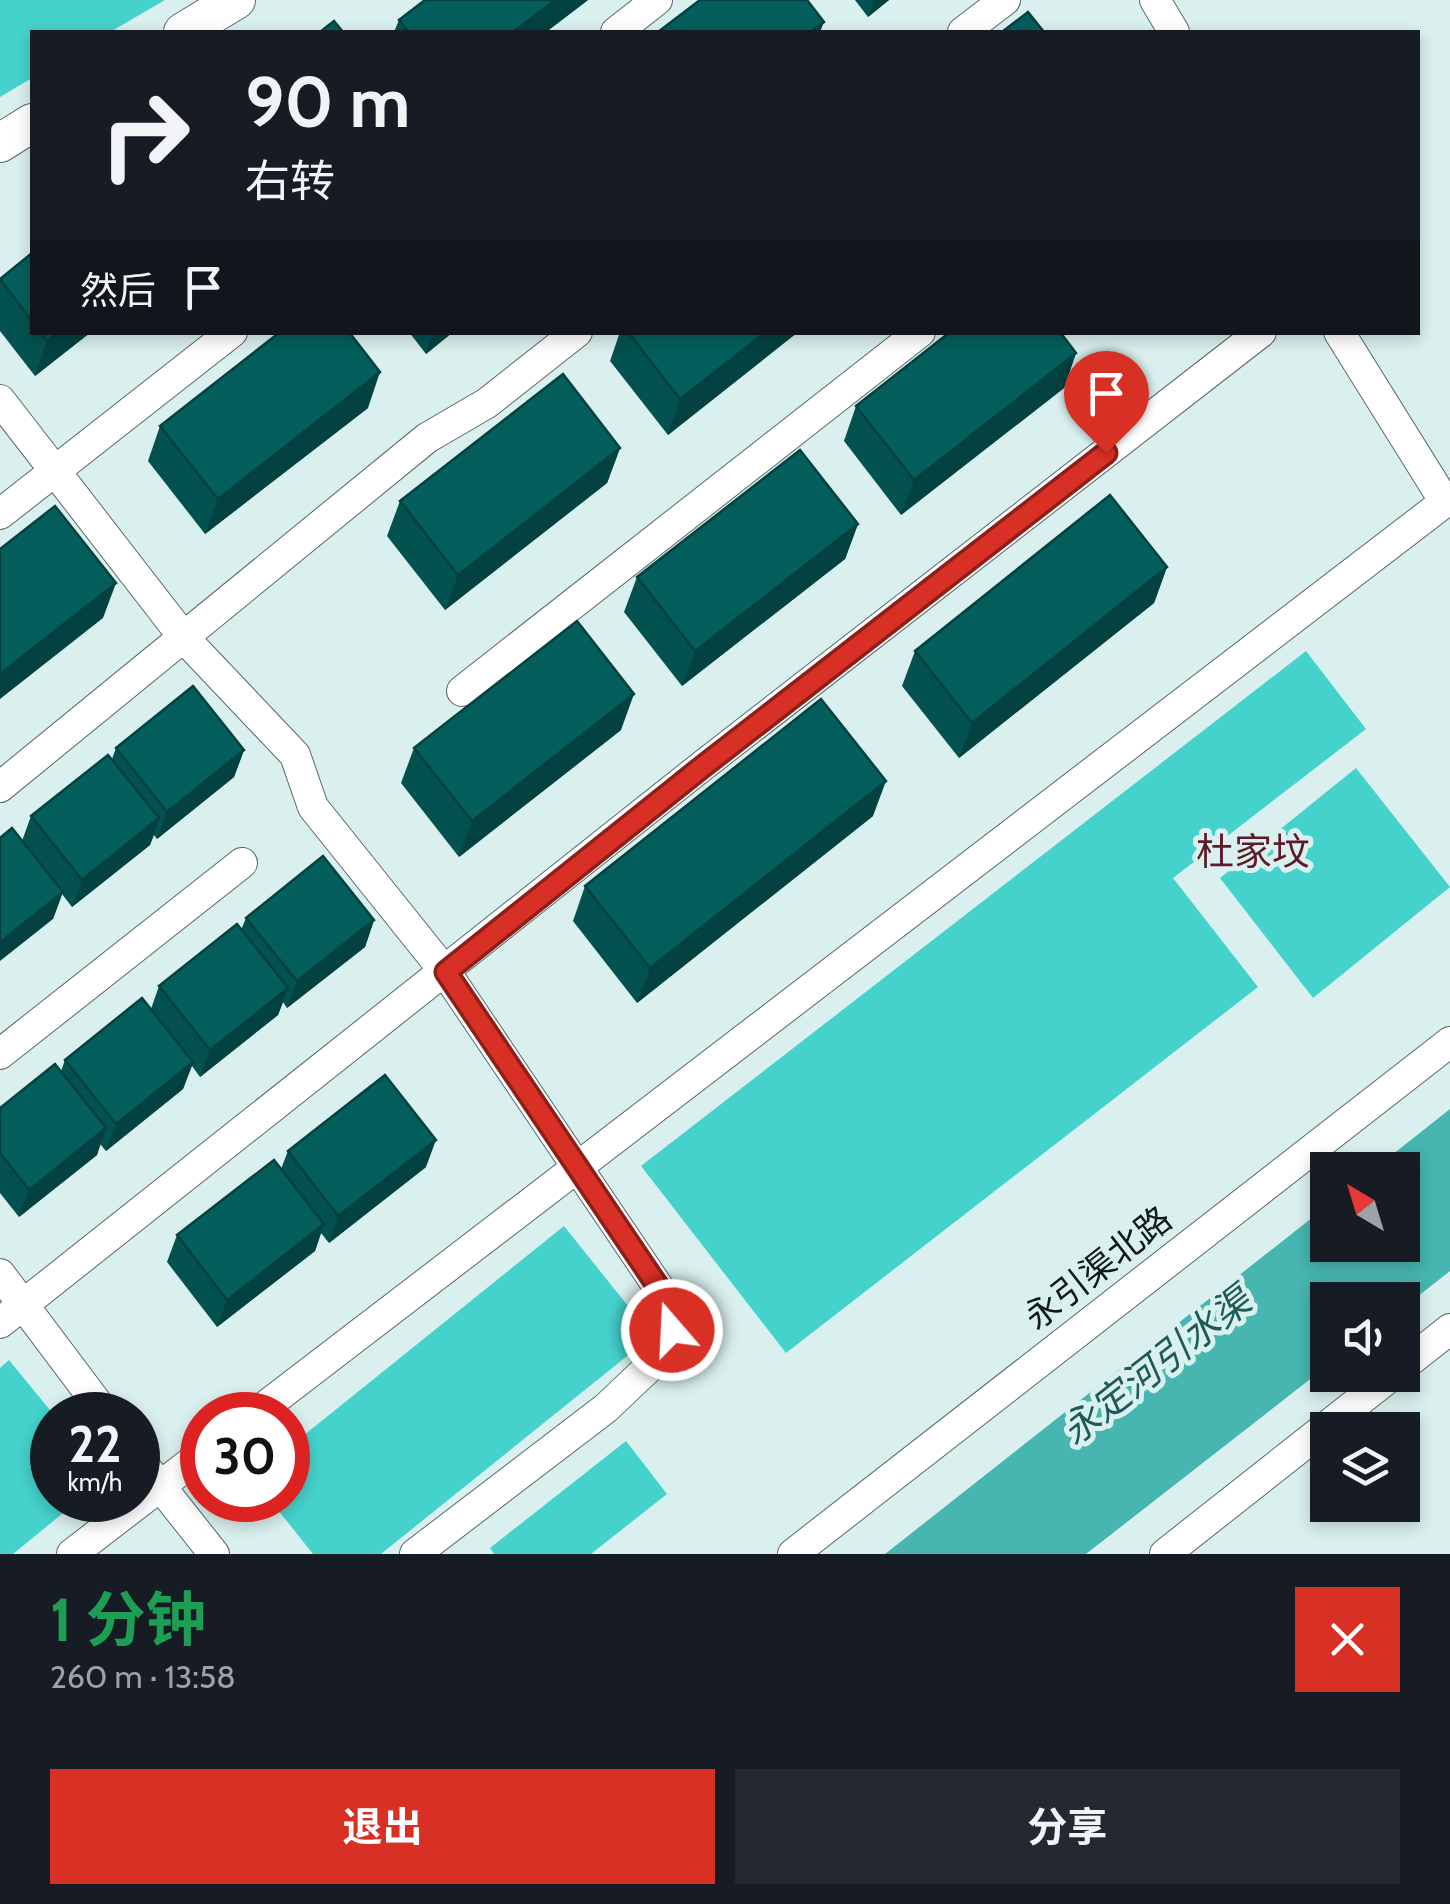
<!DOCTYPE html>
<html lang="zh">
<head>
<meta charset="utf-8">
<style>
  :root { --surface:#171b24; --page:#242831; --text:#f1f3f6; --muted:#9ea1a6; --accent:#d93025 }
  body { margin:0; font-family:Cabin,"Noto Sans SC",sans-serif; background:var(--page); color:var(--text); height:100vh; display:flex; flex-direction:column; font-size:38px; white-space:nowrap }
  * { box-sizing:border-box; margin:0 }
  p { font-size:32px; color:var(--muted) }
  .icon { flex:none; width:55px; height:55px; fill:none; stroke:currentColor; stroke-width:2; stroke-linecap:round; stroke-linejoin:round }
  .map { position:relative; height:1554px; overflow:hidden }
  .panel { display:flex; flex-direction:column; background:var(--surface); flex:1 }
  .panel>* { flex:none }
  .top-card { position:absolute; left:30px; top:30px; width:1390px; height:305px; border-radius:0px; box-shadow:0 5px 15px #0003; background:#171b24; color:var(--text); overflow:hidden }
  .needle { width:65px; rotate:322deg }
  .fabs { position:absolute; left:1310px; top:1152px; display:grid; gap:20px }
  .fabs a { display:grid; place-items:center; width:110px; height:110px; border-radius:0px; background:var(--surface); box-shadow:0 5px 15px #0003; font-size:50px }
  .speed { position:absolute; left:30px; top:1392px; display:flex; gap:20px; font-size:50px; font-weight:700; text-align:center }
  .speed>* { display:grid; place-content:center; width:130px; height:130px; border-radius:50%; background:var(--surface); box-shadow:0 5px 15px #0003; line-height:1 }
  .speed small { font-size:25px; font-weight:400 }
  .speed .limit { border:15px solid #d22; background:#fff; color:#111 }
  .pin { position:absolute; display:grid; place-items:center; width:85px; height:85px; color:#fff; margin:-102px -42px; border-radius:50% 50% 50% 0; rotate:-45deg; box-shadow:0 0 10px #0007 }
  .pin .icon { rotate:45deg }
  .me { position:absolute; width:110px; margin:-55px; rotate:341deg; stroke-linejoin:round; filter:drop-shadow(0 0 8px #0008) }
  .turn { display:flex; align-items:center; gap:35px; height:210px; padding:0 50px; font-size:45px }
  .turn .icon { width:130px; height:130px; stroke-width:2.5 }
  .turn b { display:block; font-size:70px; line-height:85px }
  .then { display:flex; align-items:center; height:95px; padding:0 50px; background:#0003; gap:20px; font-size:38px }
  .round { display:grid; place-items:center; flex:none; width:105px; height:105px; border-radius:0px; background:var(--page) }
  .head { display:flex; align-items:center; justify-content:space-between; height:170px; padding:0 50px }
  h1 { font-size:60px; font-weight:700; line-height:75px; color:#1e9e55 }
  .cta { display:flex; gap:20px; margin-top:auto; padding:20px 50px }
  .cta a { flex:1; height:115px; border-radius:0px; background:var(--accent); color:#fff; font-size:40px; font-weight:700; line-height:115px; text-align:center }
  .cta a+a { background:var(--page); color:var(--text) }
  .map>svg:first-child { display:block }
  .green { fill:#45d2cc }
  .water { fill:#47b5b0 }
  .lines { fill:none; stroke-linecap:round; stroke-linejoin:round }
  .minor-casing { stroke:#566968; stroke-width:32 }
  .tertiary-casing { stroke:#566968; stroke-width:40 }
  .minor { stroke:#fff; stroke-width:30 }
  .tertiary { stroke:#fff; stroke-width:38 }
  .wall { fill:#03524f }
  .shaded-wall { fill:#034240 }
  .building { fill:#045f5c; stroke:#034240; stroke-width:2.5 }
  .route-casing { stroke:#8d1f18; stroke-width:25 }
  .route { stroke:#d93025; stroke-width:18 }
  .labels { text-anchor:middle; stroke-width:10; stroke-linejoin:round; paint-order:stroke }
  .street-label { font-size:35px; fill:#111919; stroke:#daf0ee }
  .neighbourhood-label { font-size:38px; fill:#5f1a2a; stroke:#daf0ee }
  .water-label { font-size:38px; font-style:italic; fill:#1e5b58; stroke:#daf0ee }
</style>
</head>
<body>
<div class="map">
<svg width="1450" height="1554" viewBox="0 0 1450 1554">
  <rect width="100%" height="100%" fill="#daf0ee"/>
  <g class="green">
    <polygon points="0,0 165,0 110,32 32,32 32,78 0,97"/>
    <polygon points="1306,651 1366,729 1173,878 1258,987 786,1353 641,1166"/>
    <polygon points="1356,768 1450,887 1313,998 1220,878"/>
    <polygon points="564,1226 652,1336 381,1554 313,1554 270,1500 288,1500 288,1448"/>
    <polygon points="9,1360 54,1415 52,1500 79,1500 13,1554 0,1554 0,1368"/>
    <polygon points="626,1441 667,1494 591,1554 494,1554 490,1548"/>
  </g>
  <polygon class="water" points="1450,1109 1450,1271 1403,1308 1402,1300 1328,1300 1327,1366 1086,1554 885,1554 1327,1206 1328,1245 1402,1245 1402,1170 1373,1170"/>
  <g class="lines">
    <defs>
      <g id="minor">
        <polyline points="1155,0 1174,32"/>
        <polyline points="616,32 657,0"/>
        <polyline points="963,32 1005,0"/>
        <polyline points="0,400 185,639 295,755 313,807 446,973 661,1291 672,1331 664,1353 606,1408 415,1554"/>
        <polyline points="0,514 232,332"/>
        <polyline points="462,691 920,332"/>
        <polyline points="0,787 427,438 487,403 577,332"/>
        <polyline points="0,1054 242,863"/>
        <polyline points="0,1274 106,1415"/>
        <polyline points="0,1323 701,767 1261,332"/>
        <polyline points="1402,1367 1450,1329"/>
        <polyline points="254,1415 1445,502 1339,332"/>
        <polyline points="138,1458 214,1554"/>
        <polyline points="72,1554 202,1454"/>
        <polyline points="793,1554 1450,1042"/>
        <polyline points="1165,1554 1392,1375"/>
      </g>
      <g id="tertiary">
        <polyline points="183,32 236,0"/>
        <polyline points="0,143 32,123"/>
      </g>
    </defs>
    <use href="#minor" class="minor-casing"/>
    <use href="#tertiary" class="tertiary-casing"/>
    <use href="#minor" class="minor"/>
    <use href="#tertiary" class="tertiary"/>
  </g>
  <g class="wall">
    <polygon points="425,0 588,0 546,32 394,32 399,20"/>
    <polygon points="855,0 889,0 868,17"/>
    <polygon points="32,253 32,332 91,332 35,376 0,331 0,278"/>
    <polygon points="409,332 453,332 426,354"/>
    <polygon points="620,332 798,332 668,435 610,361"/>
    <polygon points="1076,353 1064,388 901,515 844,441 856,406"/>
    <polygon points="368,408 205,534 148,461 160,426"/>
    <polygon points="620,448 607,483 445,610 387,536 400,501"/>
    <polygon points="858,524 845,559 682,686 624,612 637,577"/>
    <polygon points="1167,567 1154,603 959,758 902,686 915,651"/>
    <polygon points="621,730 459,857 401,783 414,748"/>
    <polygon points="116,748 244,750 234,777 157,839 154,835 150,845 72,907 62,894 53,919 22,841 31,816 112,759"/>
    <polygon points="873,816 637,1003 573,921 585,886"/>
    <polygon points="246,918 374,920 365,947 287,1008 283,1002 278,1015 200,1077 192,1066 183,1089 106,1151 100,1144 97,1155 19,1217 0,1193 0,1108 61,1071 65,1060 151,1009 159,986 241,930"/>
    <polygon points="288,1151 426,1167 329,1243 321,1233 315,1251 217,1327 167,1262 177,1235 281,1169"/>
  </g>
  <g class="shaded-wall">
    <polygon points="555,0 588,0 546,32 513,32"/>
    <polygon points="874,0 889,0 868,17"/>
    <polygon points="824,22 820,32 810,32"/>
    <polygon points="58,332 91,332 35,376 47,341"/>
    <polygon points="433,332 453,332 426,354"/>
    <polygon points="766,332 798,332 668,435 680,399"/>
    <polygon points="1076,353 1064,388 901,515 914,480"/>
    <polygon points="380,372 368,408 205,534 218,499"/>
    <polygon points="620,448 607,483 445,610 458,575"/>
    <polygon points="858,524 845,559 682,686 695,651"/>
    <polygon points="1167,567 1154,603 959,758 972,723"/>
    <polygon points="116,583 103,618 0,699 0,674"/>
    <polygon points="634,694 621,730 459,857 472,821"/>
    <polygon points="244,750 234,777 157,839 167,812"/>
    <polygon points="886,781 873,816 637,1003 650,968"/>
    <polygon points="159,818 150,845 72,907 82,880"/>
    <polygon points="63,892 53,919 0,961 0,942"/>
    <polygon points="374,920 365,947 287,1008 297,981"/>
    <polygon points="288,988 278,1015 200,1077 210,1050"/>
    <polygon points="193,1062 183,1089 106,1151 116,1124"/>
    <polygon points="106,1128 97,1155 19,1217 29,1190"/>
    <polygon points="436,1140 426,1167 329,1243 338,1216"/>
    <polygon points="324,1224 315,1251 217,1327 227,1300"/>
  </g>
  <g class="building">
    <polygon points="425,0 555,0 513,32 409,32 399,20"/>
    <polygon points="700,0 807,0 824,22 810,32 658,32"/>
    <polygon points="1028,12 1044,32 1002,32"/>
    <polygon points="334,21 343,32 320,32"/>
    <polygon points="32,253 32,321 0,279"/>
    <polygon points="41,332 58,332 47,341"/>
    <polygon points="280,332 349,332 380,372 218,499 160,426"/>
    <polygon points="628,332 766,332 680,399"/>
    <polygon points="950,332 1060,332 1076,353 914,480 856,406"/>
    <polygon points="563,374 620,448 458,575 400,501"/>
    <polygon points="800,450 858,524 695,651 637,577"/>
    <polygon points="1110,495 1167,567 972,723 915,651"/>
    <polygon points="55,506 116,583 0,674 0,549"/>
    <polygon points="577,621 634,694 472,821 414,748"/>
    <polygon points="193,686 244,750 167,812 116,748"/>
    <polygon points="821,699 886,781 650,968 585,886"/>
    <polygon points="108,755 159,818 82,880 31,816"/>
    <polygon points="12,828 63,892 0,942 0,838"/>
    <polygon points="323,856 374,920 297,981 246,918"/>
    <polygon points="237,924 288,988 210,1050 159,986"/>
    <polygon points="142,998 193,1062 116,1124 65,1060"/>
    <polygon points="55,1064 106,1128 29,1190 0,1153 0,1108"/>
    <polygon points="385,1075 436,1140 338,1216 288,1151"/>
    <polygon points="274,1160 324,1224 227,1300 177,1235"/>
  </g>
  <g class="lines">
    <defs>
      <polyline id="route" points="672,1330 661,1291 446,972 701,768 1106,453"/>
    </defs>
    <use href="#route" class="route-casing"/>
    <use href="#route" class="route"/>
  </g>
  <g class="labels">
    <g class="street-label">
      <text transform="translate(1098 1268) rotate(-38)" y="12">永引渠北路</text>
    </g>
    <g class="neighbourhood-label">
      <text x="1253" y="865">杜家坟</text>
    </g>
    <g class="water-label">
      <text transform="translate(1156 1366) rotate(-38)" y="13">永定河引水渠</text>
    </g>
  </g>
</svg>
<div class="fabs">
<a><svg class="needle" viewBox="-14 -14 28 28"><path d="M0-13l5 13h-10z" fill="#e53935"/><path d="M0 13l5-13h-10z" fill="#9ea1a6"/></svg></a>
<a><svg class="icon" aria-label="sound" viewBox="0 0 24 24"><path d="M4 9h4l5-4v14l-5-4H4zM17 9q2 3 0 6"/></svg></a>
<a><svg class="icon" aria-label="layers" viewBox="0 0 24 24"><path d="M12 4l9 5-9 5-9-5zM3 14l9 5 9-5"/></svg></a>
</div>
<div class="speed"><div>22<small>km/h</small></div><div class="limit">30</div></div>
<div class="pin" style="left:1106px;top:453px;background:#d93025"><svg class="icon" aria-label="arrive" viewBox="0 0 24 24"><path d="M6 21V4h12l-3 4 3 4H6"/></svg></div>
<svg class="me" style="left:672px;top:1330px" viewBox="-20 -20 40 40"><circle r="17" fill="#d93025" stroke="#fff" stroke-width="3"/><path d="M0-11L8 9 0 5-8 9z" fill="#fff"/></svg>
<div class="top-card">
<div class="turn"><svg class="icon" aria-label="right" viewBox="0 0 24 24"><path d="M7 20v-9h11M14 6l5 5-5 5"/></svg><div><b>90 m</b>右转</div></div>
<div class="then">然后<svg class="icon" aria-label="arrive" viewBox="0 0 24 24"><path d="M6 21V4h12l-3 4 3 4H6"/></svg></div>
</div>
</div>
<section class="panel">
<div class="head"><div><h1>1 分钟</h1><p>260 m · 13:58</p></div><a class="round" style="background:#d93025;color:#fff"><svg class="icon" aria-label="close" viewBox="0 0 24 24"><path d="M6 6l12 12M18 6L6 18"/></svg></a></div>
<div class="cta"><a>退出</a><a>分享</a></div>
</section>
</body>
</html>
